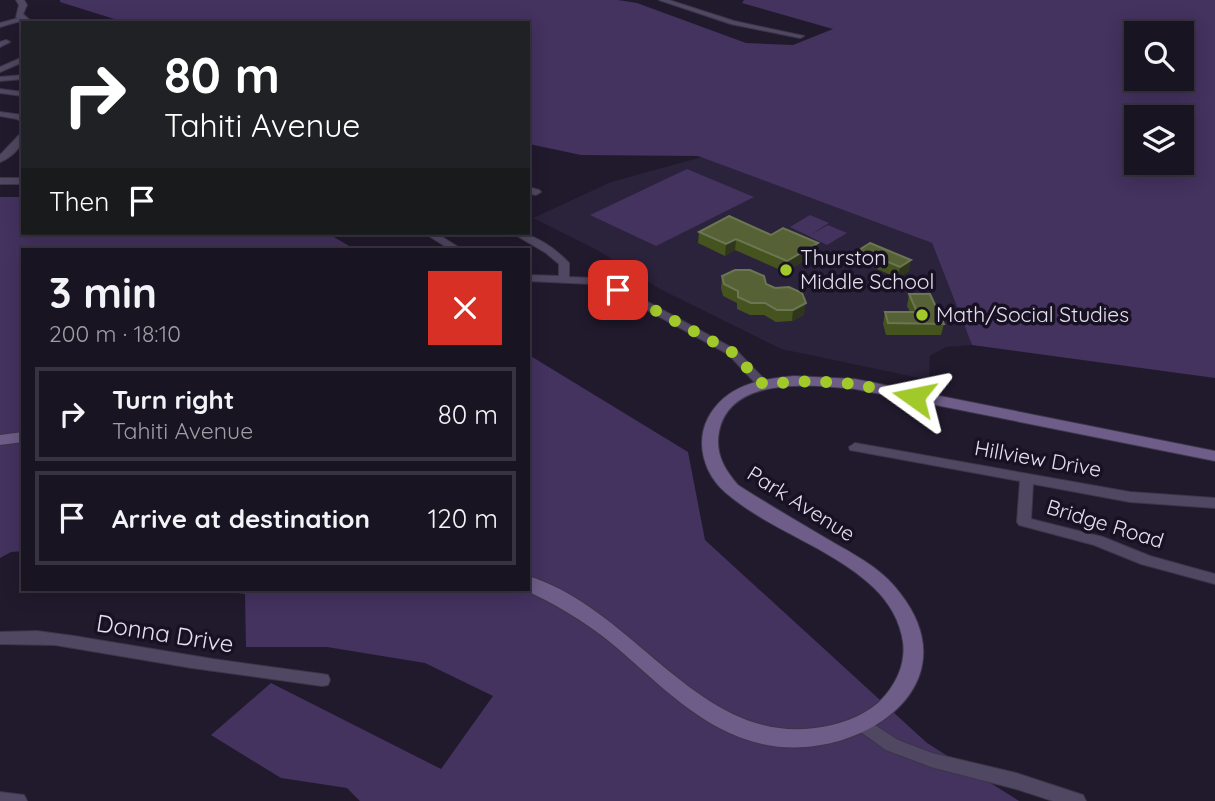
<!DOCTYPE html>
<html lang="en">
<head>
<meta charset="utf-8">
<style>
  :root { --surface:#191422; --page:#221d2a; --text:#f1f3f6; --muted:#9f9ea5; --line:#373340 }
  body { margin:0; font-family:Quicksand,sans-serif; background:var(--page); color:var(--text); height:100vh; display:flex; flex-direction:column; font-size:26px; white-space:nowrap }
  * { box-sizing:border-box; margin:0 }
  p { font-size:23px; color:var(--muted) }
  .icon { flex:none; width:38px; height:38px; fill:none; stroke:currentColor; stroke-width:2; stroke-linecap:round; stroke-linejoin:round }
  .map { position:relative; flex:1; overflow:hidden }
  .sheet { position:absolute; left:21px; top:248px; width:509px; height:343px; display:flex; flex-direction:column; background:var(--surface); border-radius:0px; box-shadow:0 4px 18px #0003,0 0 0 2px var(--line) }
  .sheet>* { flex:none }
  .hud { position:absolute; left:21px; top:21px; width:509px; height:214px; border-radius:0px; box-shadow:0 4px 18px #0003,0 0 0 2px var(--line); background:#202124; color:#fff; overflow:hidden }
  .buttons { position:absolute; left:1124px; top:21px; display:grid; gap:14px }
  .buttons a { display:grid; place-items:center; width:70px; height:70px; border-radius:0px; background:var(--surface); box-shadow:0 4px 18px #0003,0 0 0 2px var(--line); font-size:35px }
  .pin { position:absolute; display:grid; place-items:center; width:60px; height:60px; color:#fff; margin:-30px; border-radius:14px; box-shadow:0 4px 10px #0006 }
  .me { position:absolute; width:77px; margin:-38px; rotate:282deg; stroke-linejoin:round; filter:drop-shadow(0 0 5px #0008) }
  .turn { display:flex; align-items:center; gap:24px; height:147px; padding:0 28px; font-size:32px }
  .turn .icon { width:91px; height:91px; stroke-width:2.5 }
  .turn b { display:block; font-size:49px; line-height:60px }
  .then { display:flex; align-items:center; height:66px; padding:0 28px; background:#0003; gap:14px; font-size:26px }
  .round { display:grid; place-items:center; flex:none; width:74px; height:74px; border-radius:0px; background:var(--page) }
  .overview { display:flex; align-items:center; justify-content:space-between; height:119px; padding:0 28px }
  h1 { font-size:42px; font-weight:800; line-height:52px }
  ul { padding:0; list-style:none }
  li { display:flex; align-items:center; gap:21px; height:94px; margin:0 14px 10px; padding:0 14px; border:4px solid var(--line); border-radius:0px }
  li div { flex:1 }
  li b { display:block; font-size:26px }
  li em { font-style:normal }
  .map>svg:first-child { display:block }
  .built { fill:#2b223b }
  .green { fill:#44325f; fill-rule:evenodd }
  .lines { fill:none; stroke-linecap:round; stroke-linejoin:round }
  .minor-casing { stroke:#3c3648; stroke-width:2 }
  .tertiary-casing { stroke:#3c3648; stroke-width:2 }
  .secondary-casing { stroke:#3c3648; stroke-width:2 }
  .minor { fill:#504762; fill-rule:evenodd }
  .tertiary { fill:#504762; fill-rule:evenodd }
  .secondary { fill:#6d5d88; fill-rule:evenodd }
  .wall { fill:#45531f }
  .shaded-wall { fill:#2f361c }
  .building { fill:#566236; stroke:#6c7652; stroke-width:2 }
  .route { stroke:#a1c92a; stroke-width:12; stroke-dasharray:0 21.6 }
  .poi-dot { fill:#a1c92a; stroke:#181123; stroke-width:2.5 }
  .labels { text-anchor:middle; stroke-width:7; stroke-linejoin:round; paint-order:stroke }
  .poi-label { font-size:21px; fill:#e4e0ed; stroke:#181123; text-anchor:start }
  .street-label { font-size:21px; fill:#e4e0ed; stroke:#181123 }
  .near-street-label { font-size:24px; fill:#e4e0ed; stroke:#181123 }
</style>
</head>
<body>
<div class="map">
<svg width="1215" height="801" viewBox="0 0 1215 801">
  <rect width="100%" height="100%" fill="#211a2d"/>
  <polygon class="built" points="702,157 932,243 972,345 946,347 930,356 929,380 781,349 660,289 597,250 533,218 611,182"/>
  <g class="green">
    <path d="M60 0H618L637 3 746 43 793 45 833 29 742 3 744 0H1215V378L972 345 932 243 698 156 581 155 529 144 528 23H127L60 2ZM1136 33H1181V79H1136ZM1181 117V163H1136V117Z"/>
    <polygon points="687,169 754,197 656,246 590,215"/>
    <polygon points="0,197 23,197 23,233 327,233 356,250 23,250 23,551 11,552 0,558"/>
    <polygon points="810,215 829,223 810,235 828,225 847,233 827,245 790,227"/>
    <polygon points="529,355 688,452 705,540 927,743 1019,801 360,801 347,788 281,778 211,735 271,683 441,769 493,696 425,663 327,647 246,647 245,594 214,590 528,590"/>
  </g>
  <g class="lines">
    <defs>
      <g id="minor">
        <polygon points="659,0 669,0 734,21 804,36 800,38 731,24"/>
        <polygon points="22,17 25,19 24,20 0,27 0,23"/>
        <polygon points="6,40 10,42 0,47 0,42"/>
        <polygon points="23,57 23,62 0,72 0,67"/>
        <polygon points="23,75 23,79 0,81 0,77"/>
        <polygon points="0,89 23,92 23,96 0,93"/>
        <polygon points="0,112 23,115 23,123 17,119 0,116"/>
        <path d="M20 134H23C23 147 12 157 0 162V155Z"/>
        <rect x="0" y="178" width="23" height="6"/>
        <polygon points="528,187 539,190 541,192 536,195 528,193"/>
        <polygon points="424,233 436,233 463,250 451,250"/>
        <path d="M512 233C533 232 555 248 569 263V277L593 278 622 288 736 350 769 384 767 387H759L728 354 614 292 592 284 528 281V275L559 276V264L546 253Z"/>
        <polygon points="855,443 1130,492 1215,498 1215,508 1130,502 1033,484 1031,519 1103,537 1150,556 1215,574 1215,584 1141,564 1094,545 1019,525 1017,522 1020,481 850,450 849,447"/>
        <polygon points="37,631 74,636 213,659 322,674 328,675 330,680 328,685 322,686 192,668 55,645 0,644 0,632"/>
        <polygon points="864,718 898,740 932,753 1016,773 1083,795 1086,801 1053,801 1016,789 931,767 886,750 858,730 856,725 858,720"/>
        <polygon points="0,792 24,795 27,801 0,801"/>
      </g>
      <polygon id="tertiary" points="16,0 24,0 27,5 23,14 33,23 24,23 16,17 19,5"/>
      <g id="secondary">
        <path d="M794 376 855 379 1215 451V461L855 389C813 385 730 375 719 432 715 453 724 469 738 485 766 503 795 520 824 537 851 553 881 567 900 593 975 689 853 765 762 744 700 730 658 682 610 642 584 621 555 604 525 590H528V576C634 608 699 744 815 728 838 725 860 718 878 703 895 687 906 665 903 642 900 621 889 602 873 587 832 548 769 530 726 493 704 475 695 443 708 418 726 385 760 379 794 376Z"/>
        <polygon points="23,432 23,442 0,445 0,435"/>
      </g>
    </defs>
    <use href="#minor" class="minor-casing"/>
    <use href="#tertiary" class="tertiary-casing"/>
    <use href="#secondary" class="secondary-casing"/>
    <use href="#minor" class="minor"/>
    <use href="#tertiary" class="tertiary"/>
    <use href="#secondary" class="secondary"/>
  </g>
  <g class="wall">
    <polygon points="699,232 816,254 785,272 735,250 725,256 698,243"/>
    <polygon points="859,250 909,271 898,278 858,261"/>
    <polygon points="722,276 766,284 804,315 792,321 776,322 764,315 750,315 737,309 737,303 723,296 721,288"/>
    <polygon points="909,294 944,324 941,335 886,335 883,324 885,312 910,312 907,306"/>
  </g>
  <g class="shaded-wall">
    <polygon points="736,239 735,250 725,256 726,244"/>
    <polygon points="818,243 816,254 785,272 787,261"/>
    <polygon points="911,260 909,271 898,278 900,267"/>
    <polygon points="806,303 804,315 792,321 793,310"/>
  </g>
  <g class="building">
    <polygon points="729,216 771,235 783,228 818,243 787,261 736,239 726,244 699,232"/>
    <polygon points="870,243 911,260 900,267 859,250"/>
    <polygon points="735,270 750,270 764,276 766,284 775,288 789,287 802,293 806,303 793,310 777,310 765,303 751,303 738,297 738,291 724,284 722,276"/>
    <polygon points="909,294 930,294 944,324 888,323 885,312 917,312"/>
  </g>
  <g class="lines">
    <polyline class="route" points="618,290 732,352 763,384 814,381 855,384 914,397"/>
  </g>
  <g class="poi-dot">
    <circle cx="786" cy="270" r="7"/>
    <circle cx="922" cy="315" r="7"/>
  </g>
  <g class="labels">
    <g class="poi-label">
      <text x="800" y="265">Thurston<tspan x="800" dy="24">Middle School</tspan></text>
      <text x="936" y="322">Math/Social Studies</text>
    </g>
    <g class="street-label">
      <text transform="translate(1038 459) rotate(10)" y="7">Hillview Drive</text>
      <text transform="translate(801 504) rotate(32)" y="7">Park Avenue</text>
      <text transform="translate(1105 524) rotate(17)" y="7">Bridge Road</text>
    </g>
    <g class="near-street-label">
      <text transform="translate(165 634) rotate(9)" y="8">Donna Drive</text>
    </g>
  </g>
</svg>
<div class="buttons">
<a><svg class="icon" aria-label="search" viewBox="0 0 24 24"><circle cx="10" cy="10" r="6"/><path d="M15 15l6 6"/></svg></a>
<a><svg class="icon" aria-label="layers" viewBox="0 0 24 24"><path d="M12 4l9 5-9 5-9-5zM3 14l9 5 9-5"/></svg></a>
</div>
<div class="pin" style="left:618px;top:290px;background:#d93025"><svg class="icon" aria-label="arrive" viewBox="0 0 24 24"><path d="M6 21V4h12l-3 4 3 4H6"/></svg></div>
<svg class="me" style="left:914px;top:397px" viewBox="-20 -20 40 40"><path d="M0-17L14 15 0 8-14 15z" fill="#a1c92a" stroke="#fff" stroke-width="4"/></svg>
<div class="hud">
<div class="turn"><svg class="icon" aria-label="right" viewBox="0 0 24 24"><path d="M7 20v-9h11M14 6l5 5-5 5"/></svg><div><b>80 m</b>Tahiti Avenue</div></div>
<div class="then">Then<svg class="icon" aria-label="arrive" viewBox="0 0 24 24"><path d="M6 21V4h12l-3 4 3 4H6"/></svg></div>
</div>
<section class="sheet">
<div class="overview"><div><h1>3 min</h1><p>200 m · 18:10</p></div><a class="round" style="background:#d93025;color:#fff"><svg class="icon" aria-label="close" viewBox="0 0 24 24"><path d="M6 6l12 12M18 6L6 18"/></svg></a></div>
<ul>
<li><svg class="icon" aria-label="right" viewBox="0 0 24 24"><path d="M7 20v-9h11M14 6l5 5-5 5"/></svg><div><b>Turn right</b><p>Tahiti Avenue</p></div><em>80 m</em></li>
<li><svg class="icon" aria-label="arrive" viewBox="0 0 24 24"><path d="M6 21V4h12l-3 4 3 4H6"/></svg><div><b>Arrive at destination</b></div><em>120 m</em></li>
</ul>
</section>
</div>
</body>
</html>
